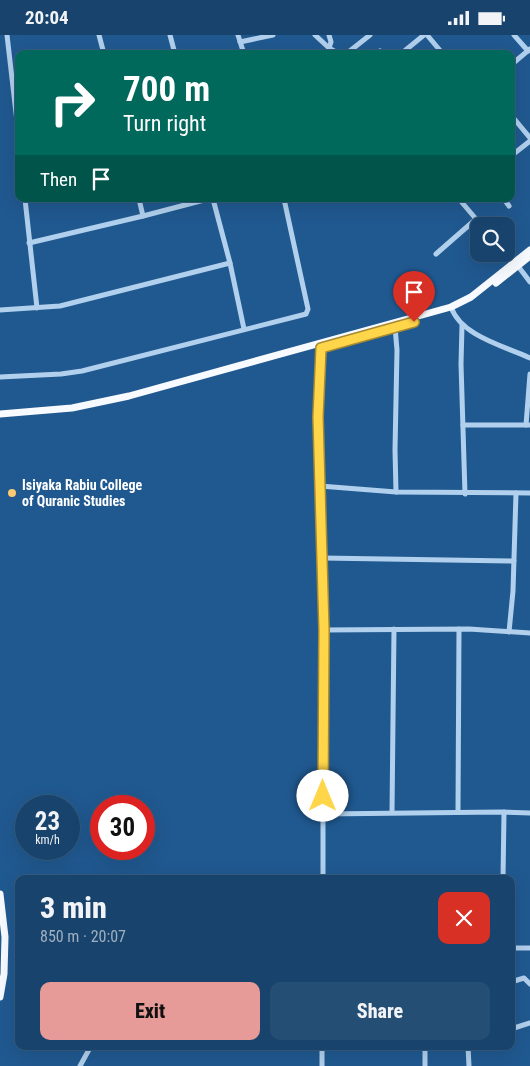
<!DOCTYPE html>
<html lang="en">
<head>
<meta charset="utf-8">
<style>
  :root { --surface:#18436c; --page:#254e74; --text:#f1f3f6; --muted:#9fb0c2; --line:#365c7f; --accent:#e69b98 }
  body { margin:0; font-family:"Roboto Condensed",sans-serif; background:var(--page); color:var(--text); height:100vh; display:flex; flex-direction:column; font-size:19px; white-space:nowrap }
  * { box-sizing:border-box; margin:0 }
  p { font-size:16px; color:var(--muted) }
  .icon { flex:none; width:28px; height:28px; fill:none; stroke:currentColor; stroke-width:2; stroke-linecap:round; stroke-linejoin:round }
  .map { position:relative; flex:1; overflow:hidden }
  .drawer { position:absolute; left:15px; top:840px; width:500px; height:175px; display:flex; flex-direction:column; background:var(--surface); border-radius:10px; box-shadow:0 5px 20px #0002,0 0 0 1px var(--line) }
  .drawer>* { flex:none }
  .banner { position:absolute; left:15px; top:15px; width:500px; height:152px; border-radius:10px; box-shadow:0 5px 20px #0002,0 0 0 1px var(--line); background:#00695c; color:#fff; overflow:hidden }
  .tools { position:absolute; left:470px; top:182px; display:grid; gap:10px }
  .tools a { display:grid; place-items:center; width:45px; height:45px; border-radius:10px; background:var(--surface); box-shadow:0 5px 20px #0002,0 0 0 1px var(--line); font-size:25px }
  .speed { position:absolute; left:15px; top:760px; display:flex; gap:10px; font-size:25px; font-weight:700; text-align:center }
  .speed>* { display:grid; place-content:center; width:65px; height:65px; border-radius:50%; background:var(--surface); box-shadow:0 5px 20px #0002,0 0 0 1px var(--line); line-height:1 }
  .speed small { font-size:12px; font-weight:400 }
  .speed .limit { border:8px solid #d22; background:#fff; color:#111 }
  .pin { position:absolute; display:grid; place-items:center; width:42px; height:42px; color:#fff; margin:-51px -21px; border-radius:50% 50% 50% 0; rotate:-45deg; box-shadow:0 0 5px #0007 }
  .pin .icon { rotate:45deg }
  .me { position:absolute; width:55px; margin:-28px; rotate:0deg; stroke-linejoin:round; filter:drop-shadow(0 0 4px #0008) }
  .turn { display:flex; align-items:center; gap:18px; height:105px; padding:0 25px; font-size:22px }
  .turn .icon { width:65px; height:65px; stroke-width:2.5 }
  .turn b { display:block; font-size:35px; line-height:42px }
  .then { display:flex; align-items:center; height:48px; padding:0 25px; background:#0003; gap:10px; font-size:19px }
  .round { display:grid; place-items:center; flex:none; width:52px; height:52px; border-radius:10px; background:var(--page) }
  .overview { display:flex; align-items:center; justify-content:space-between; height:85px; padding:0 25px }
  h1 { font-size:30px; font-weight:800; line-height:38px }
  .action { display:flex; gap:10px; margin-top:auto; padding:10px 25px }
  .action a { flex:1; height:58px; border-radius:10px; background:var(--accent); color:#111; font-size:20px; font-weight:800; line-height:58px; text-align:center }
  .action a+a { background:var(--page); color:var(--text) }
  .status { display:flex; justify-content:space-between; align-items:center; height:35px; padding:0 25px; background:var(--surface); direction:ltr }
  .status svg { height:14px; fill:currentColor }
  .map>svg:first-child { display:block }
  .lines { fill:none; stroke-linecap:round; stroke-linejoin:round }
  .minor { stroke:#b1d0ed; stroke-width:5 }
  .major { stroke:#f7faff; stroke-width:7 }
  .route-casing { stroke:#a68a30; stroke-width:12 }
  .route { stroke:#ffd54a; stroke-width:9 }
  .poi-dot { fill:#fac972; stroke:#205990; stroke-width:2 }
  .labels { text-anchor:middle; stroke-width:4; stroke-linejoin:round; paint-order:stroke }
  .poi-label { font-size:14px; font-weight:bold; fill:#fff; stroke:#205990; text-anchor:start }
</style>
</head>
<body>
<div class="status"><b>20:04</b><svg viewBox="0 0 49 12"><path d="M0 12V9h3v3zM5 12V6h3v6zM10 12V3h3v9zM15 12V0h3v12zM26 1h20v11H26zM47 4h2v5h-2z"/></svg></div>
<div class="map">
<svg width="530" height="1031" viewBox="0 0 530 1031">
  <rect width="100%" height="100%" fill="#205990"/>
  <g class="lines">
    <g class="minor">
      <polyline points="7,0 19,104"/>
      <polyline points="99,0 104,19"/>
      <polyline points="170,0 175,19"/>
      <polyline points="238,0 244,19"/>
      <polyline points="315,0 329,13 339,19"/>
      <polyline points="427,0 443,19"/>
      <polyline points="514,0 528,16"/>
      <polyline points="240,7 273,0"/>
      <polyline points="329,13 331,7 329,0"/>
      <polyline points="402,18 424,0"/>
      <polyline points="346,19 370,0"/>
      <polyline points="377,19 380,16"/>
      <polyline points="394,19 395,18"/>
      <polyline points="511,30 530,14"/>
      <polyline points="511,80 530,103"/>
      <polyline points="511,121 530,106"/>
      <polyline points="25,164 37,273"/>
      <polyline points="139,164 143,181"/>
      <polyline points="213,164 230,228 244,294"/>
      <polyline points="459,164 482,191"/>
      <polyline points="504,164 509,171"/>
      <polyline points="29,208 143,181 208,164"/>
      <polyline points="436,219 476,184"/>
      <polyline points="505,219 513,229"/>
      <polyline points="518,231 530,247"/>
      <path d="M451 272C461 301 504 311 530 323"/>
      <polyline points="0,275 60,271 230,228"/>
      <polyline points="462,290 461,329 465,459"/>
      <polyline points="395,292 397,315 395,415 396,457"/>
      <polyline points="320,309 321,334 318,352 318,382 323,595 323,844"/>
      <polyline points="0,342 61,339 82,336 306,279 308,274 284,164"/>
      <polyline points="463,390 530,390"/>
      <polyline points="526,390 530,339"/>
      <polyline points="320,451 396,457 530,458"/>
      <polyline points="322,523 514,526"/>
      <polyline points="323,595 469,594 530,598"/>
      <polyline points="509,597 513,556 516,458"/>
      <polyline points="392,777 394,594"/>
      <polyline points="458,777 459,594"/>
      <polyline points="323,779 500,777 530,778"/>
      <polyline points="503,844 504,777"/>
      <polyline points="511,913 530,913"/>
      <polyline points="511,947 524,943 530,949"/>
      <polyline points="511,994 530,988"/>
      <polyline points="425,1011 425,1031"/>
      <polyline points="468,1011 469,1031"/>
      <polyline points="80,1031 91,1011"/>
      <polyline points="322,1031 322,1011"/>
    </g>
    <g class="major">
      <polyline points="496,248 530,221"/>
      <polyline points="0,379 72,373 129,361 451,272 471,262 530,215"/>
      <polyline points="0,859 5,902 4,939 0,962"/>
    </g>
  </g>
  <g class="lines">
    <defs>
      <polyline id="route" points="323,761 324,595 318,382 321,313 414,287"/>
    </defs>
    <use href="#route" class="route-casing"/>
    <use href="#route" class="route"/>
  </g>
  <circle class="poi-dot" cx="12" cy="458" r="5"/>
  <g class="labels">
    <g class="poi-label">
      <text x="22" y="455">Isiyaka Rabiu College<tspan x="22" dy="16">of Quranic Studies</tspan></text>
    </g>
  </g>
</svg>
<div class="tools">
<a><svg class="icon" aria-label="search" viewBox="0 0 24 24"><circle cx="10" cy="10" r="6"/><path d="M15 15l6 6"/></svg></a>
</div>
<div class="speed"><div>23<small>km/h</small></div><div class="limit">30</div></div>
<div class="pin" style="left:414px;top:287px;background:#d93025"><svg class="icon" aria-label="arrive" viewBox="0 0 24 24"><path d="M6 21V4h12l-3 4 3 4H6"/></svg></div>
<svg class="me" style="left:323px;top:761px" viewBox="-20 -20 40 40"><circle r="19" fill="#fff"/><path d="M0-13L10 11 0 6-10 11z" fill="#ffd54a"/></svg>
<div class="banner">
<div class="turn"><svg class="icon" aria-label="right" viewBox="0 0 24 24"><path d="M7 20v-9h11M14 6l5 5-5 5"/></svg><div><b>700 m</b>Turn right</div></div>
<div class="then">Then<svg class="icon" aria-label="arrive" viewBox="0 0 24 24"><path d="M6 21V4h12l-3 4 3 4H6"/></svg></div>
</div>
<section class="drawer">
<div class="overview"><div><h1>3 min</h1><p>850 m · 20:07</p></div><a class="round" style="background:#d93025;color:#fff"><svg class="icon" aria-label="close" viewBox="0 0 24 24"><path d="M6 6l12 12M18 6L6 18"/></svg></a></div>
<div class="action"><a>Exit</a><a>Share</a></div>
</section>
</div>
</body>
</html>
